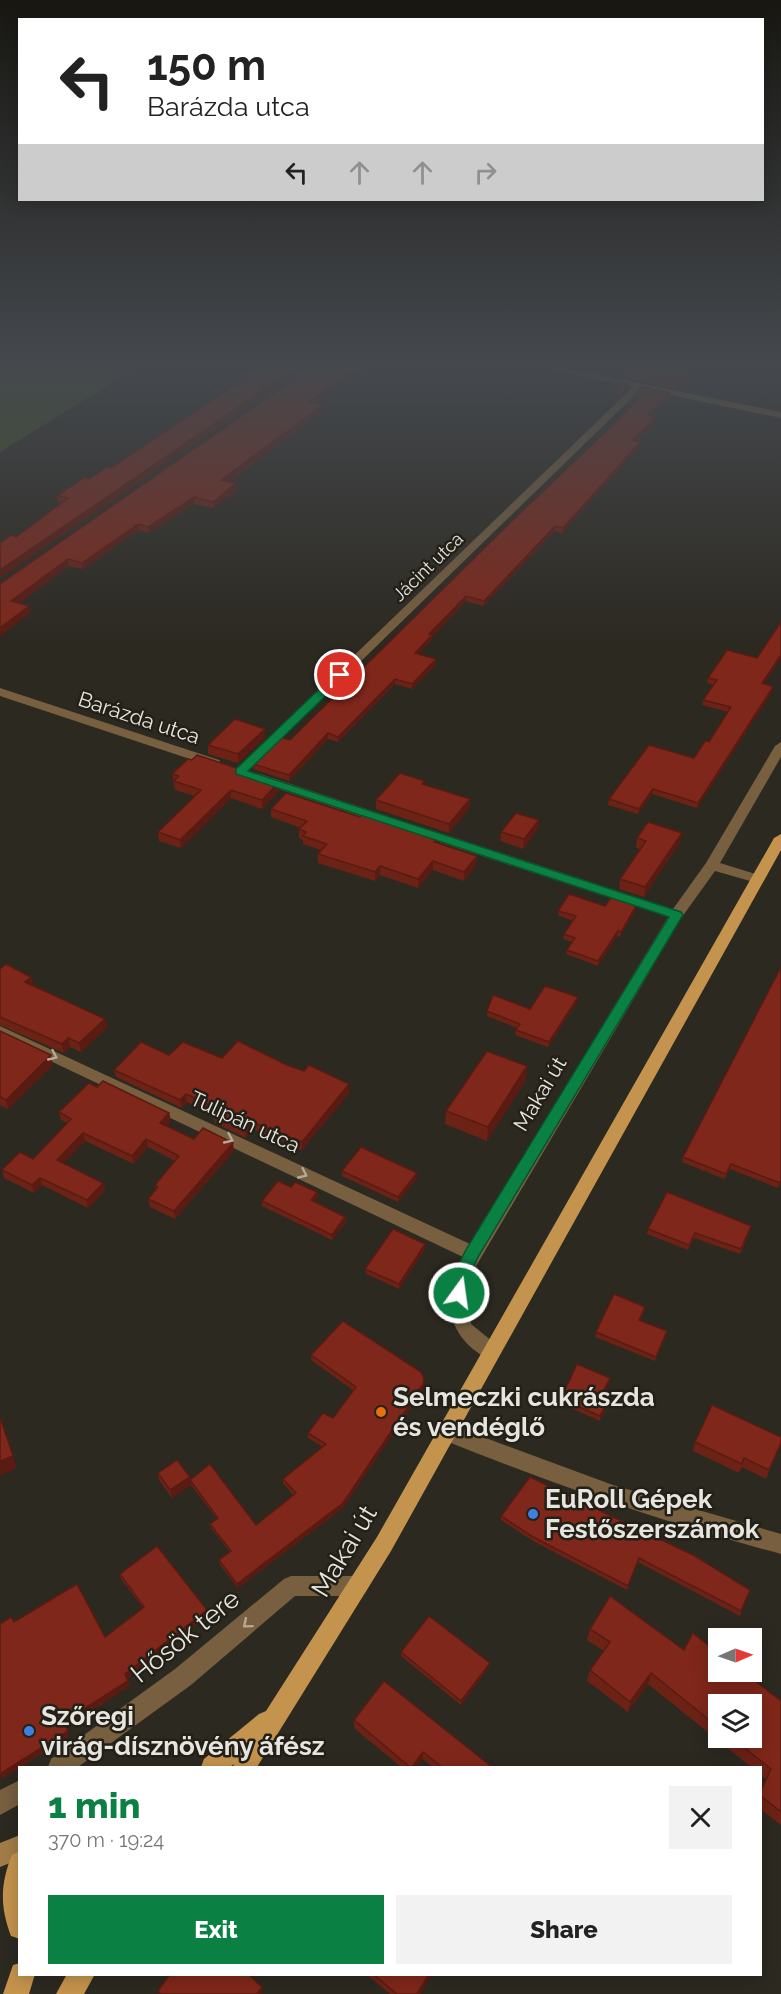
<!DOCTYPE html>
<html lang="en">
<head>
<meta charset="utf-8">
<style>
  :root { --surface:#fff; --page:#f2f2f2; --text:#222; --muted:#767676; --accent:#0b8043 }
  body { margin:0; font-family:Raleway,sans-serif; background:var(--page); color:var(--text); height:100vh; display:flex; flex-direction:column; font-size:22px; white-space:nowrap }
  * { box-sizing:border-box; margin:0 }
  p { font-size:20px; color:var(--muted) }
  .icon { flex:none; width:33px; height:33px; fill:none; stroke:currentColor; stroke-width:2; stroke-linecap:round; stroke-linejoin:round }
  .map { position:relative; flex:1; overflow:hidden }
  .details { position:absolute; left:18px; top:1766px; width:744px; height:210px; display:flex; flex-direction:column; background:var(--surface); border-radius:0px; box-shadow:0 3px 15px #0003 }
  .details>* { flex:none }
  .guide { position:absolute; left:18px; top:18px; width:746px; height:183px; border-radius:0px; box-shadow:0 3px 15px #0003; background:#fff; color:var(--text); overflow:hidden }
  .needle { width:39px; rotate:88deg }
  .tools { position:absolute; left:708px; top:1628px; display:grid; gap:12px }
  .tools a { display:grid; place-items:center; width:54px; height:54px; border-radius:0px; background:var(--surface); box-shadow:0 3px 15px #0003; font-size:30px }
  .pin { position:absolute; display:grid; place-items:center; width:51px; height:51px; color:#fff; margin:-26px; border:3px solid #fff; border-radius:50%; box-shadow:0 2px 6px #0007 }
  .me { position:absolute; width:66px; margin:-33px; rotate:14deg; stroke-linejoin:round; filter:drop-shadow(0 0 4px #0008) }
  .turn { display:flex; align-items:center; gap:21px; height:126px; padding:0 30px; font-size:27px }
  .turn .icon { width:78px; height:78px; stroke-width:2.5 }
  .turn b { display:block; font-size:42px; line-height:51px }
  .lanes { display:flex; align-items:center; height:57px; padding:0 30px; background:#0003; justify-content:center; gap:30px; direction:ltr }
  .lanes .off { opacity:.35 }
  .round { display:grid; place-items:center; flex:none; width:63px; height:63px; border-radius:0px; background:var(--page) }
  .overview { display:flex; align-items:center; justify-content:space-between; height:102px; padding:0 30px }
  h1 { font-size:36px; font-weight:800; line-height:45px; color:var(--accent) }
  .primary-button { display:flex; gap:12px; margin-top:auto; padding:12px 30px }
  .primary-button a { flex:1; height:69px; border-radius:0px; background:var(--accent); color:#fff; font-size:24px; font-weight:800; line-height:69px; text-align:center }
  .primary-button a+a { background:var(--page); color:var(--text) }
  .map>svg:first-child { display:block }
  .green { fill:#41511d }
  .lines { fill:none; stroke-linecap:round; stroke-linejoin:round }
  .street { fill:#775f3f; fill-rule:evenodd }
  .secondary { fill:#a27c48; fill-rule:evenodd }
  .primary { fill:#c4934d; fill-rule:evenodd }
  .wall { fill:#6d2216; fill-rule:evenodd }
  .shaded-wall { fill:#591b12 }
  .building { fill:#7f271a; stroke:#591b12; stroke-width:1.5 }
  .oneway { stroke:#b5a997 }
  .route { fill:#0b8043; stroke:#07532c; stroke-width:1.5 }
  .food-dot { fill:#e8710a; stroke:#232018; stroke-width:2 }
  .shop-dot { fill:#3f7fe0; stroke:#232018; stroke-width:2 }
  .labels { text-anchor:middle; stroke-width:5; stroke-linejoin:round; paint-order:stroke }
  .far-street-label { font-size:18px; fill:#e7e5df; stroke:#232018 }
  .street-label { font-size:21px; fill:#e7e5df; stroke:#232018 }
  .near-poi-label { font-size:26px; font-weight:bold; fill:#e7e5df; stroke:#232018; text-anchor:start }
  .near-street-label { font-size:26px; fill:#e7e5df; stroke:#232018 }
</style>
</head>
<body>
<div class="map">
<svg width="781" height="1994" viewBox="0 0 781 1994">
  <rect width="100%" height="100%" fill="#2c2921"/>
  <polygon class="green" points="0,363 144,363 0,452"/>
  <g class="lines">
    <g class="street">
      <polygon points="523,363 539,363 781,412 781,418 641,389 244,775 236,775 234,772 236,769 633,387"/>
      <polygon points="0,688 219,760 221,763 219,766 211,766 0,696"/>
      <path d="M781 742V757L720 863 762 876 764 879 757 883 715 871 682 917 472 1273 468 1301 471 1324 498 1346 500 1352 498 1358C488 1361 484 1357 477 1352 444 1328 443 1290 463 1257L0 1037V1026L470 1244 668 917 418 835 416 832 418 829H428L673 909 706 863 775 746Z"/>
      <polygon points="260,774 388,816 390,819 383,823 378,822 255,781 254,778"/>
      <path d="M448 1424 613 1485 781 1534V1554C665 1523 552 1484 441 1439L438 1433 441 1427Z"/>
      <polygon points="291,1576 358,1576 365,1579 369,1586 365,1593 358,1596 295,1596 191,1685 78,1767 48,1767 51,1759 175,1669 284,1579"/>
      <polygon points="20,1780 20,1804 0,1815 0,1790"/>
    </g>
    <polygon class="secondary" points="20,1835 20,1859 0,1867 0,1843"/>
    <g class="primary">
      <polygon points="781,834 781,850 391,1551 257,1767 233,1767 234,1764 230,1767 201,1767 204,1759 259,1714 266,1711 377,1537 774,838"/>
      <path d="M20 1851V1939L11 1936C0 1907 0 1884 12 1855Z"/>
      <polygon points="20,1963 20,1974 35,1974 29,1994 3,1994 13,1965"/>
      <polygon points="67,1974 95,1974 84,1994 56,1994"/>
    </g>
  </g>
  <g class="wall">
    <polygon points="268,363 312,363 0,578 16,537 61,503 58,502 57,496 111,468"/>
    <polygon points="318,363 373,363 315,403 323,405 323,411 229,482 236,483 237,490 213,508 194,504 149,533 139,530 83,569 69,566 19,603 29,606 30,613 0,636 0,584"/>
    <polygon points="630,371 686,374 685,382 678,389 629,379"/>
    <polygon points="629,384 628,388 622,395 617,394 617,390"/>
    <polygon points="636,393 670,397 651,416 656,422 636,441 639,447 562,533 555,531 483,606 466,601 432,637 431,640 418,654 436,664 412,689 395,684 338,742 328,739 289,781 253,769 253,764 290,740 616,422 639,398 635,398"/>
    <polygon points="781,622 781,658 764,684 772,692 697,808 652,794 638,814 608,805 609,799 694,758 709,742 728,712 702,705 703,700 714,685 707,683 708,678 757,658"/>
    <polygon points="265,729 265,738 238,763 208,754 208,745"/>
    <polygon points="172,774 279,791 262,809 231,798 181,848 159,841 158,832 195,796 175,790"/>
    <polygon points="470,799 469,809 449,833 376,809 376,800"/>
    <polygon points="271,809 440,844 477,856 476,865 464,881 433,870 418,888 380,875 375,881 318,863 318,854 321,850 303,844 303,840 299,838 299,829 301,828 271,817"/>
    <polygon points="539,820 538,829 523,849 500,841 501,832"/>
    <polygon points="637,838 680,842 644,897 619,889 620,879 640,849 636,848"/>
    <polygon points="605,906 636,909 620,937 617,936 598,966 566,954 567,950 572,942 563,939 564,934 573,921 558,915 558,911"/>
    <polygon points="781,967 781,1182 778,1188 730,1169 724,1179 682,1162 683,1157"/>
    <polygon points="0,969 31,977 34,986 105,1019 107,1028 81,1052 70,1047 64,1053 0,1025"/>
    <polygon points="578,997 577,1002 548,1047 515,1035 516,1030 517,1028 487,1016 487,1011 530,1009"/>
    <polygon points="0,1031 53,1065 8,1109 0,1105"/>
    <polygon points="169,1055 222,1058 287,1065 350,1092 302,1150 253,1129 246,1138 215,1123 214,1116 215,1114 187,1102 182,1108 116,1077 114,1070"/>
    <polygon points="526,1080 487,1141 445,1124 446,1111"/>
    <polygon points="97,1087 169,1113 171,1121 166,1126 194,1139 234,1151 175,1219 150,1207 148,1199 156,1190 155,1185 175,1161 148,1147 134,1164 85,1141 63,1163 103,1183 105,1191 88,1208 42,1185 34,1193 4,1178 2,1170 33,1159 67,1123 61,1120 59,1112"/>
    <polygon points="342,1171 417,1173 417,1178 398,1202 342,1176"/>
    <polygon points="291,1187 317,1192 318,1197 314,1202 345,1217 346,1222 332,1240 262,1206 262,1201"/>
    <polygon points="648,1229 750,1231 740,1254 694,1238 688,1250 647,1234"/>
    <polygon points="425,1249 399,1289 366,1274 365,1269"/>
    <polygon points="644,1312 640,1320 667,1331 666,1336 655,1361 595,1337 596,1332"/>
    <polygon points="311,1355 424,1378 423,1390 413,1401 413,1404 343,1508 238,1588 220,1565 219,1560 230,1552 211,1528 210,1524 217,1519 191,1485 172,1498 159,1480 158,1473 190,1480 256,1525 293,1495 283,1483 283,1479 323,1447 308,1438 308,1433 333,1418 354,1391 311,1360"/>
    <polygon points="610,1378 609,1382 602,1396 608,1403 600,1421 560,1403 561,1399"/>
    <polygon points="695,1442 781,1443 766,1479 742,1467 739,1473 693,1451"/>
    <polygon points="501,1516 750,1590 740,1616 638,1562 627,1590 533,1541 501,1520"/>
    <polygon points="120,1574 208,1616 127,1678 130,1686 66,1727 69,1736 2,1779 14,1622 105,1637 143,1608 121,1579"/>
    <path d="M590 1629 684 1650 781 1701V1825L760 1809V1792L766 1779 760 1775V1767H751L648 1684 628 1712 587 1681 590 1670 604 1651 587 1640ZM718 1704 752 1737H718Z"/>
    <polygon points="401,1652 490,1663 489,1667 461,1705 401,1656"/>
    <polygon points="354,1720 492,1767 432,1767 423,1759 417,1767 401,1767 354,1728"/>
    <polygon points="366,1974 432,1974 420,1994 390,1994"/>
  </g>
  <g class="shaded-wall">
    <polygon points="303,363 312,363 0,578 0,570"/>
    <polygon points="364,363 373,363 308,408 308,402"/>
    <polygon points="686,374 685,382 678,389 679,381"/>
    <polygon points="629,384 628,388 622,395 622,391"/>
    <polygon points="670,393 670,397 647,420 648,415"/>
    <polygon points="323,405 323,411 222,486 221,480"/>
    <polygon points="656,417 656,422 631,445 632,440"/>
    <polygon points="640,442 639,447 562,533 563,528"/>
    <polygon points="236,483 237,490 213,508 213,502"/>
    <polygon points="194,497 194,504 149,533 148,527"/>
    <polygon points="138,524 139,530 83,569 82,563"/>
    <polygon points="555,526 555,531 483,606 484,601"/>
    <polygon points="68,559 69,566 13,608 11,601"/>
    <polygon points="466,596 466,601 432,637 431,640 415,658 415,653 429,634"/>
    <polygon points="29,606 30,613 0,636 0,628"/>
    <polygon points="781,655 781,658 761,689 762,683"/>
    <polygon points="436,659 436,664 412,689 412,684"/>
    <polygon points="395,679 395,684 338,742 338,737"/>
    <polygon points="773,687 772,692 697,808 698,803"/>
    <polygon points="265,729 265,738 238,763 238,754"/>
    <polygon points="328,733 328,739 289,781 289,775"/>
    <polygon points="279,782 279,791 262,809 262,800"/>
    <polygon points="653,789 652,794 638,814 639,809"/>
    <polygon points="231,790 231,798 181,848 180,840"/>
    <polygon points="470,799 469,809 449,833 449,824"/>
    <polygon points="539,820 538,829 523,849 524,839"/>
    <polygon points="682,833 680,842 644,897 645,887"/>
    <polygon points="440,835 440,844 434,842"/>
    <polygon points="477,856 476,865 464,881 464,872"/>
    <polygon points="433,861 433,870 418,888 418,879"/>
    <polygon points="380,866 380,875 375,881 375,872"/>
    <polygon points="637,904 636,909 620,937 621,932"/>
    <polygon points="618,931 617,936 598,966 598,961"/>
    <polygon points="31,977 34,986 25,982"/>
    <polygon points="578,997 577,1002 548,1047 549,1042"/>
    <polygon points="105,1019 107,1028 81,1052 79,1043"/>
    <polygon points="68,1038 70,1047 64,1053 62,1044"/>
    <polygon points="51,1055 53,1065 8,1109 6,1100"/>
    <polygon points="527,1066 526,1080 487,1141 488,1127"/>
    <polygon points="349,1084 350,1092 302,1150 302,1142"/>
    <polygon points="186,1094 187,1102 182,1108 180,1100"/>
    <polygon points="169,1113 171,1121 162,1131 160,1123"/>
    <polygon points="252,1122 253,1129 246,1138 245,1130"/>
    <polygon points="83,1133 85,1141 59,1168 57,1160"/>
    <polygon points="146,1139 148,1147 134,1164 132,1156"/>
    <polygon points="233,1143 234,1151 175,1219 174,1211"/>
    <polygon points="417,1173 417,1178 398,1202 398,1197"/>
    <polygon points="40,1178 42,1185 34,1193 32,1185"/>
    <polygon points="103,1183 105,1191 88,1208 87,1200"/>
    <polygon points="317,1192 318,1197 311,1205 311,1200"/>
    <polygon points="345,1217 346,1222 332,1240 332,1235"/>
    <polygon points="425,1244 425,1249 399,1289 399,1284"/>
    <polygon points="667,1331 666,1336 655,1361 656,1357"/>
    <polygon points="424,1378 423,1390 413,1401 413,1404 343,1508 238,1588 237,1584 411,1398"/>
    <polygon points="610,1378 609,1382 600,1400 601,1396"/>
    <polygon points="609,1399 608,1403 600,1421 600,1416"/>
    <polygon points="0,1417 17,1468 0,1476"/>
    <polygon points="190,1477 191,1485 172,1498 170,1490"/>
    <polygon points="207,1610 208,1616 126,1679 125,1674"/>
    <polygon points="490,1663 489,1667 461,1705 461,1701"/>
    <polygon points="651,1673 648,1684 628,1712 630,1702"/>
    <polygon points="128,1681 130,1686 65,1727 63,1722"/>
    <polygon points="68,1731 69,1736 2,1779 0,1774"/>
    <polygon points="423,1752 423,1759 417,1767 412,1767"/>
    <polygon points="250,1974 254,1974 254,1975 250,1981 249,1975"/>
    <polygon points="429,1974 432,1974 420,1994 417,1994"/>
    <polygon points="262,1987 263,1993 262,1994 257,1994"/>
  </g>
  <g class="building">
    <polygon points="268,363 303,363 0,570 0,543 11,535 16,537 68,498 57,496 85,477 89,479 107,467 111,468"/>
    <polygon points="318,363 364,363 308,402 323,405 221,480 236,483 213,502 194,497 148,527 138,524 82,563 68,559 11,601 29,606 0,628 0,584"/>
    <polygon points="636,364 686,374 679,381 630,371"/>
    <polygon points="623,383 629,384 622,391 617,390"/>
    <polygon points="642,387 670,393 648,415 656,417 632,440 640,442 563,528 555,526 484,601 466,596 429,634 432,635 415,653 436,659 412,684 395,679 338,737 328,733 289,775 253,764 280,737 290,740 512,521 616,422 642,395 636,393"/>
    <polygon points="781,622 781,655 762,683 773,687 698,803 653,789 639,809 609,799 649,745 694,758 705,741 709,742 731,707 703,700 717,680 708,678 727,650 757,658"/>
    <polygon points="235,719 265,729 238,754 208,745"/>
    <polygon points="197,755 279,782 262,800 231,790 180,840 158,832 201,790 174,781 179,776 172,774 188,759 192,760"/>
    <polygon points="400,773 425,781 422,784 470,799 449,824 376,800"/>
    <polygon points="286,793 360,817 366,811 440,835 434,842 477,856 464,872 433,861 418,879 380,866 375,872 318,854 327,844 303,836 306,832 299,829 307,821 271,809"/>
    <polygon points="516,813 539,820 524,839 501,832"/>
    <polygon points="648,822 682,833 645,887 620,879 646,841 637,838"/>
    <polygon points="569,894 605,906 612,896 637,904 621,932 618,931 598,961 567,950 575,938 564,934 576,916 558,911"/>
    <polygon points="6,964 31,977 25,982 105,1019 79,1043 68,1038 62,1044 0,1017 0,969"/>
    <polygon points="781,967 781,1180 780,1183 731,1164 726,1174 683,1157"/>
    <polygon points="545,986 578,997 549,1042 516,1030 520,1024 487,1011 493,995 530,1009"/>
    <polygon points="0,1031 51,1055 6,1100 0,1097"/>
    <polygon points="238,1041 287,1065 304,1071 309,1065 349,1084 302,1142 252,1122 245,1130 214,1116 219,1109 186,1094 180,1100 114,1070 141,1042 169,1055 183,1042 222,1058"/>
    <polygon points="487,1051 527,1066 488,1127 446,1111"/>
    <polygon points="103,1081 169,1113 160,1123 194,1139 203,1128 233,1143 174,1211 148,1199 158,1187 155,1185 179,1156 146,1139 132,1156 83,1133 57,1160 103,1183 87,1200 40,1178 32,1185 2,1170 20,1152 33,1159 71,1119 59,1112 89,1083 97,1087"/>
    <polygon points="361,1147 417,1173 398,1197 342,1171"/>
    <polygon points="278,1181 291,1187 295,1182 317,1192 311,1200 345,1217 332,1235 262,1201"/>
    <polygon points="667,1192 751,1226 741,1249 695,1233 689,1245 648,1229"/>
    <polygon points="393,1229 425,1244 399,1284 365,1269"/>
    <polygon points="614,1294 645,1307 639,1320 667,1331 656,1357 596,1332"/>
    <polygon points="343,1321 421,1372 424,1378 423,1385 411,1398 413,1399 343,1503 237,1584 219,1560 231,1551 210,1524 218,1518 190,1480 210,1464 256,1525 296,1493 283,1479 326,1444 308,1433 323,1413 333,1418 356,1387 311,1355"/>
    <polygon points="577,1364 610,1378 601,1396 609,1399 600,1416 561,1399"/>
    <polygon points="712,1405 781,1437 781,1443 769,1470 744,1458 742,1464 695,1442"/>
    <polygon points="0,1417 13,1456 0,1461"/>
    <polygon points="177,1460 190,1477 170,1490 158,1473"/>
    <polygon points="530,1477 695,1556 750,1590 741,1611 639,1558 628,1586 533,1537 501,1516"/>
    <polygon points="157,1546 207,1610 125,1674 128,1681 63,1722 68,1731 0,1774 0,1624 11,1617 14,1622 77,1584 105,1637 144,1607 120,1574"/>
    <polygon points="610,1596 684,1650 693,1633 718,1653 718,1671 742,1671 781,1701 781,1812 760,1795 760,1793 771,1769 731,1737 752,1737 752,1704 718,1704 718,1727 651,1673 630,1702 590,1670 610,1642 590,1629"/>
    <polygon points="429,1616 490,1663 461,1701 401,1652"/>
    <polygon points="384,1681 492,1767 442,1767 423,1752 412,1767 410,1767 354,1720"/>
    <polygon points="170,1974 250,1974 249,1975 262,1987 257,1994 161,1994 158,1991"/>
    <polygon points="373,1974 429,1974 417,1994 397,1994"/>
  </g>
  <defs><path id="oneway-chevron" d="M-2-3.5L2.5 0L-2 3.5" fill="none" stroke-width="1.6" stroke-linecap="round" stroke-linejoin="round" transform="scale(1.5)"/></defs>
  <g class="oneway">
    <use href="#oneway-chevron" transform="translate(53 1056) rotate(25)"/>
    <use href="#oneway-chevron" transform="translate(229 1139) rotate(25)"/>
    <use href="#oneway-chevron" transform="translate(303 1174) rotate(25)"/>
    <use href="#oneway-chevron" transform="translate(247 1624) rotate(140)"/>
  </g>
  <linearGradient id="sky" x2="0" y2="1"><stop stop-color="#181712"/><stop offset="0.57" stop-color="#45494e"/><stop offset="1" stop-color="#45494e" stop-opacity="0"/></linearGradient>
  <rect width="781" height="642" fill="url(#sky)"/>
  <path class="route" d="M340 672 344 673V678L248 771 681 912 683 915 478 1257 471 1272 465 1298 459 1300 454 1298C446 1283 460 1262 467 1248L669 917 236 774V769L336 673Z"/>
  <circle class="food-dot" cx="381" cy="1412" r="6"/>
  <g class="shop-dot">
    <circle cx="533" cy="1514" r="6"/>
    <circle cx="29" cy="1731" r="6"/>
  </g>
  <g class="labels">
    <g class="far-street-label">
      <text transform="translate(428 567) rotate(-44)" y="6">Jácint utca</text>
    </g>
    <g class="street-label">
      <text transform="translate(139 718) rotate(18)" y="7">Barázda utca</text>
      <text transform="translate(540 1094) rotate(-59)" y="7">Makai út</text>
      <text transform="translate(245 1122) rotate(25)" y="7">Tulipán utca</text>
    </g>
    <g class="near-poi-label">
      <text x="393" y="1406">Selmeczki cukrászda<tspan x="393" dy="30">és vendéglő</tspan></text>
      <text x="545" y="1508">EuRoll Gépek<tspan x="545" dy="30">Festőszerszámok</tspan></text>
      <text x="41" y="1725">Szőregi<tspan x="41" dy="30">virág-dísznövény áfész</tspan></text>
    </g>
    <g class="near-street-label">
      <text transform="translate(344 1551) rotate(-59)" y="9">Makai út</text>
      <text transform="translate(185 1636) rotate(-39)" y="9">Hősök tere</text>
    </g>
  </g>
</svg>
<div class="tools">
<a><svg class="needle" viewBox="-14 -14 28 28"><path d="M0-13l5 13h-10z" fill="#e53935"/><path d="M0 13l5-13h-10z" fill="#767676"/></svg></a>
<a><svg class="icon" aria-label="layers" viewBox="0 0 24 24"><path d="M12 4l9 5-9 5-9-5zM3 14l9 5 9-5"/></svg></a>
</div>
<div class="pin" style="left:340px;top:675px;background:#d93025"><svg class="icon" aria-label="arrive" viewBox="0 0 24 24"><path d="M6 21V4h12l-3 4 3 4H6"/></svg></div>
<svg class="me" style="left:459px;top:1293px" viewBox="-20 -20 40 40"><circle r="17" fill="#0b8043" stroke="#fff" stroke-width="3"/><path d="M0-11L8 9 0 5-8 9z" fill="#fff"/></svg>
<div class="guide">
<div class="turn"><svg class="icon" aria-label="left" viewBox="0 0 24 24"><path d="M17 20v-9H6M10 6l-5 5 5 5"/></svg><div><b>150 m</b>Barázda utca</div></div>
<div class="lanes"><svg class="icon" aria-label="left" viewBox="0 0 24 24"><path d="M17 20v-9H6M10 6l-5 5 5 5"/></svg><svg class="icon off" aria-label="ahead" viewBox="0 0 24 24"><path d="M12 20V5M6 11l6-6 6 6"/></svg><svg class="icon off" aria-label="ahead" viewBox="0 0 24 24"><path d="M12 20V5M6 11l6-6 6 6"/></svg><svg class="icon off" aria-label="right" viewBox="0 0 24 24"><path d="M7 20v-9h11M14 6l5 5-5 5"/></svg></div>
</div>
<section class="details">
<div class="overview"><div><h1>1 min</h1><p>370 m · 19:24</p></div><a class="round"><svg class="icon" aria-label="close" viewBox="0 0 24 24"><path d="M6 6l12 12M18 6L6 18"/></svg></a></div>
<div class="primary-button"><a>Exit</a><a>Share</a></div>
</section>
</div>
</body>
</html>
